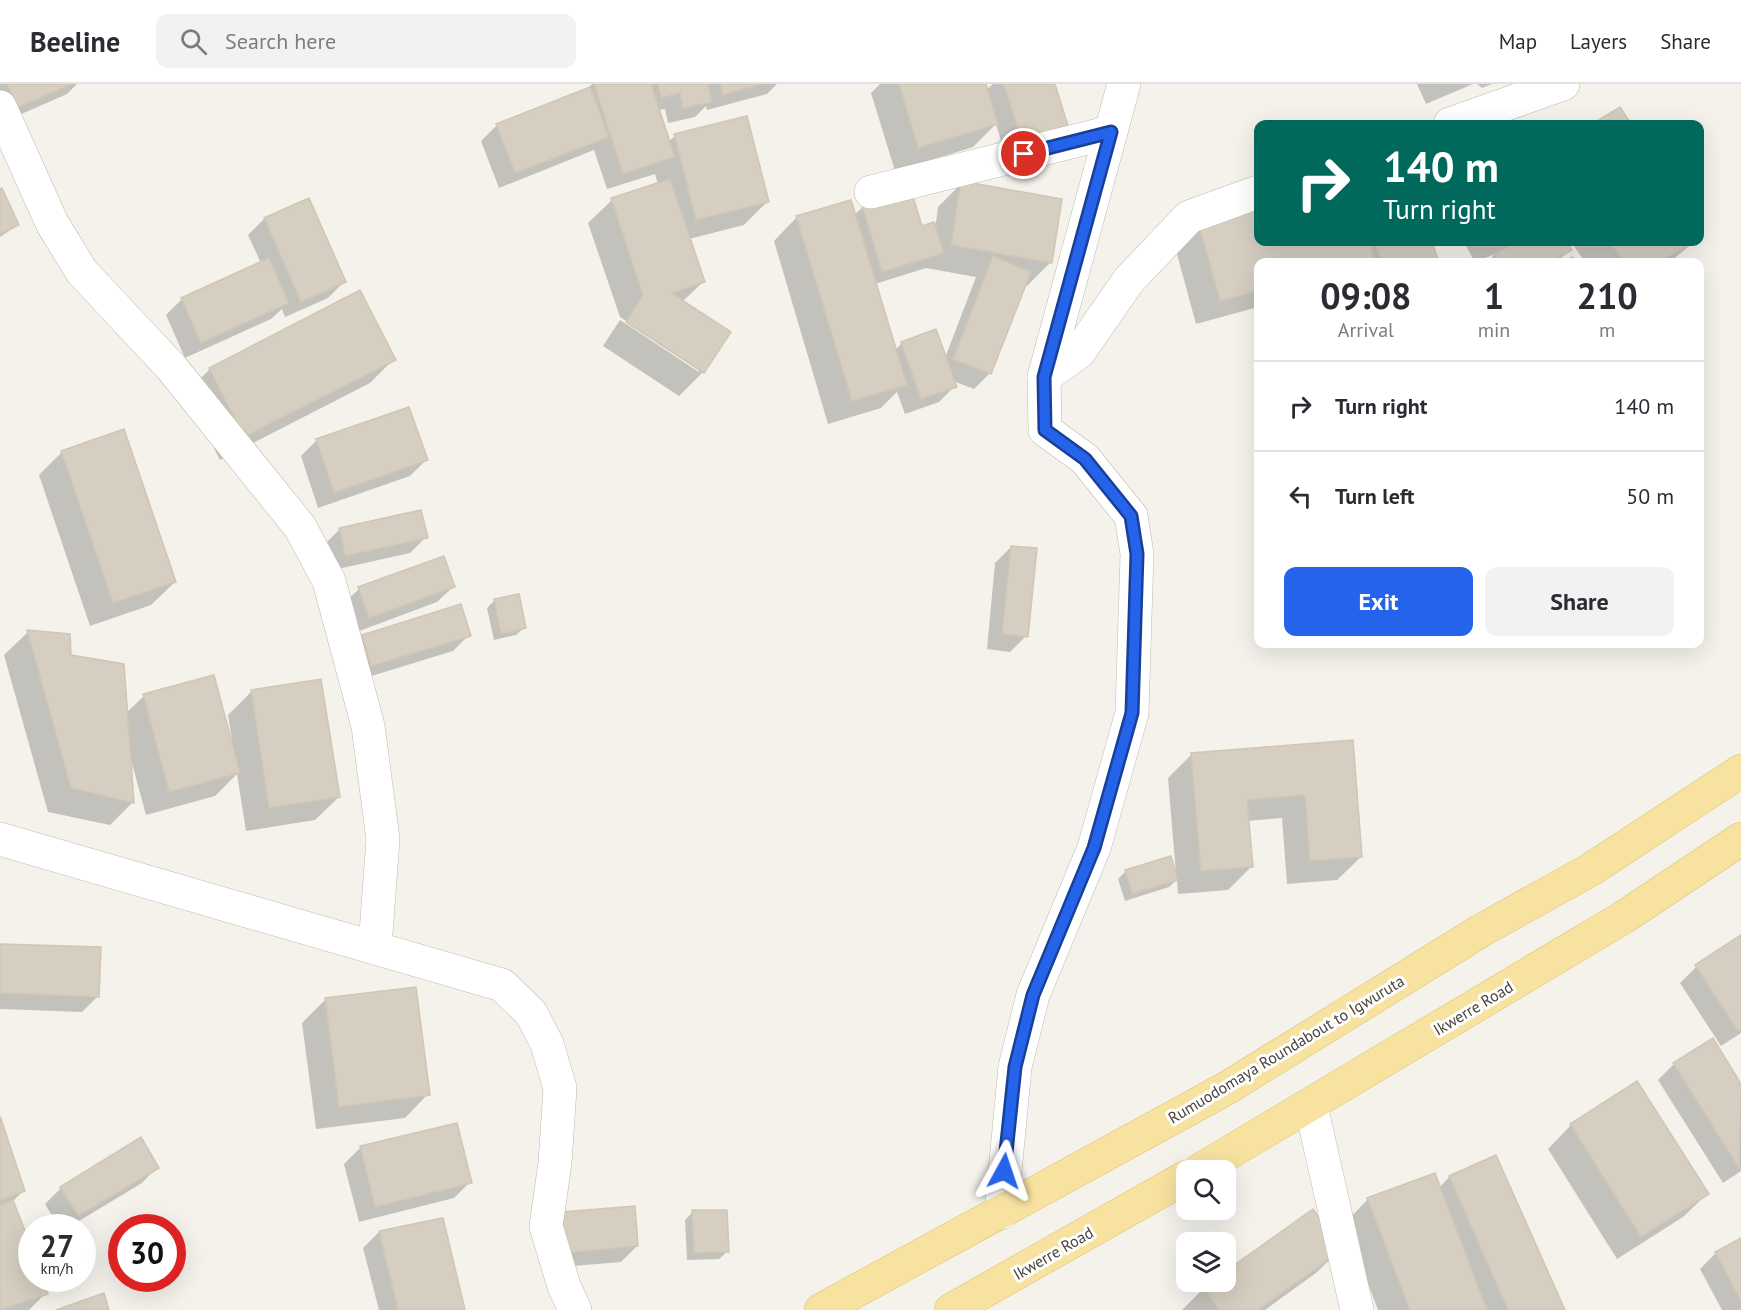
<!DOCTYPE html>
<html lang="en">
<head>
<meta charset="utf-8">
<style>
  :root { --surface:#fff; --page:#f2f2f3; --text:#2b2b33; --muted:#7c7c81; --line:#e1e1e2; --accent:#2563eb }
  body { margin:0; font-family:"PT Sans",sans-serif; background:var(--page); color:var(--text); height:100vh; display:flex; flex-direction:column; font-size:22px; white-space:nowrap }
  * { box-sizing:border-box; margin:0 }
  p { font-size:20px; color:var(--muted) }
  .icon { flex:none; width:33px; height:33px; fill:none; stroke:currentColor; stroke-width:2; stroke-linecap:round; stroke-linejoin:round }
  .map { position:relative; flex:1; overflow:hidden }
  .sheet { position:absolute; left:1254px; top:174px; width:450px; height:390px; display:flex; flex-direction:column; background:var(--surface); border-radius:12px; box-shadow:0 6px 24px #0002 }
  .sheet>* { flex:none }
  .guide { position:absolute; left:1254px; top:36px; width:450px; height:126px; border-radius:12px; box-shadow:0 6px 24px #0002; background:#00695c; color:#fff; overflow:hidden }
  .tools { position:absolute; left:1176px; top:1076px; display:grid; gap:12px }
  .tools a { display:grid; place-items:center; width:60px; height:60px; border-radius:12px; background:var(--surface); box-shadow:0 6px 24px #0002; font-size:30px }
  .speed { position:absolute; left:18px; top:1130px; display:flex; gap:12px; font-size:30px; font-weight:700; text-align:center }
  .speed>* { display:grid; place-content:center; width:78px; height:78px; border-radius:50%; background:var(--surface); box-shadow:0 6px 24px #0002; line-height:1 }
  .speed small { font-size:15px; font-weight:400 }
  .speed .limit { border:9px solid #d22; background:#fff; color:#111 }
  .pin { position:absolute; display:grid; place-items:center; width:51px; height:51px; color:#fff; margin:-26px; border:3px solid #fff; border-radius:50%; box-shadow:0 2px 6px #0007 }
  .me { position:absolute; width:66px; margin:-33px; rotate:5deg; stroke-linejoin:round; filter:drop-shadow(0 0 4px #0008) }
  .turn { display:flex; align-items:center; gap:21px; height:126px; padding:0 30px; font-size:27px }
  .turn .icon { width:78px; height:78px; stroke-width:2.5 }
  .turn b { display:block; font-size:42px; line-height:51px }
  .eta { display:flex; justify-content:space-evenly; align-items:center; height:102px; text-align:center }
  .eta b { font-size:36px; font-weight:600; line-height:42px }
  .primary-button { display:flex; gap:12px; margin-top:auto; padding:12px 30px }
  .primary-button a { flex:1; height:69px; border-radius:12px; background:var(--accent); color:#fff; font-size:24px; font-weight:600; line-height:69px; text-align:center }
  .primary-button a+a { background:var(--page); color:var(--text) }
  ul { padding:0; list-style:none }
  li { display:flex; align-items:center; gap:18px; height:90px; padding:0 30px; border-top:2px solid var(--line) }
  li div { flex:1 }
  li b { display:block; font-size:22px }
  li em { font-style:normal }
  header { display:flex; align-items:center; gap:36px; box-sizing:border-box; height:84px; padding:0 30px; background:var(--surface); border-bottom:2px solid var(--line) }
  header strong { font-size:28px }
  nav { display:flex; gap:33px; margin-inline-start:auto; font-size:21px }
  .search { width:420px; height:54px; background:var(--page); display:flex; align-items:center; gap:15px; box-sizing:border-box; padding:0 21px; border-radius:12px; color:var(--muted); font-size:22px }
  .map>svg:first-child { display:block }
  .shadow { fill:#0003; fill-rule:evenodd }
  .building { fill:#d5cec1; stroke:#d0c6b4; stroke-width:1.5 }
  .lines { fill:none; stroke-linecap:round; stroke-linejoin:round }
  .minor-casing { stroke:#c0baae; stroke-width:34 }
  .major-casing { stroke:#ddc070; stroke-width:34 }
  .minor { stroke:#fff; stroke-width:33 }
  .major { stroke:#f8e2a0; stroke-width:33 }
  .route-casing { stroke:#184099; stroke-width:15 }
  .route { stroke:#2563eb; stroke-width:10 }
  .labels { text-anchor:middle; stroke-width:6; stroke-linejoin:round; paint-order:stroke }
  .street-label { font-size:16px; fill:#484339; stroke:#fff }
</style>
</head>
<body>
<header>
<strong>Beeline</strong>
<div class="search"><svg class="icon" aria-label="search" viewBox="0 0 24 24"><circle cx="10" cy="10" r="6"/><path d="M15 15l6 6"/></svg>Search here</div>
<nav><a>Map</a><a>Layers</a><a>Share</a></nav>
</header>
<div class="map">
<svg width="1741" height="1226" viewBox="0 0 1741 1226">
  <rect width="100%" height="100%" fill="#f4f2eb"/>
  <g class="shadow">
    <polygon points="0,0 77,0 67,10 1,39"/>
    <polygon points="592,0 777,0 767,10 707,26 706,22 695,33 668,39 665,25 658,26 668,58 675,52 767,118 744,141 689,155 703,198 682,218 729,249 703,288 679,312 603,262 620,236 699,288 699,285 620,233 588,139 612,116 658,100 655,90 607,105 594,66 499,104 481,57 497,41 586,6"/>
    <polygon points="880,0 984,0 986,6 993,0 1054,0 1067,45 1006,74 996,40 973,63 895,87 871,9"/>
    <polygon points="1417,0 1473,0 1426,20"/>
    <polygon points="1477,0 1492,0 1482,4"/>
    <path d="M962 99 1051 178 1027 202 1024 201 990 289 974 305 953 297 955 302 939 318 905 330 897 308 881 324 828 340 774 157 797 133 854 131 863 123 921 143 936 139 938 123ZM926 184 976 193 945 274 902 259 895 266 875 200Z"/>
    <polygon points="0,106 18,141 0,153"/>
    <polygon points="1258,118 1258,158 1431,158 1437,178 1258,178 1258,223 1196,240 1174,159"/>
    <polygon points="264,135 344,198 328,214 285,233 282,225 271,235 185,274 166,231 182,215 261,179 248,151"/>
    <polygon points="1464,158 1565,158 1570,166 1557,178 1488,178 1495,170 1475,178"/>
    <polygon points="1571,158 1694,158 1670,178 1585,178"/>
    <polygon points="1573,172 1576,178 1562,178"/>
    <polygon points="394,275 370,299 220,376 186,309 210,285"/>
    <polygon points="317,356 426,376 410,392 318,424 301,372"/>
    <polygon points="62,368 175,498 151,521 90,542 39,391"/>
    <polygon points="420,428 426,453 410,469 329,487 323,462 339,446"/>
    <polygon points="1011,463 1026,552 1010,568 987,565 995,479"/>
    <polygon points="453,503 437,518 354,549 343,520 359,505"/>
    <polygon points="495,516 524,544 516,551 494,556 487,524"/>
    <polygon points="28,548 70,573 126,629 144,612 230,656 232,656 228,631 251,608 339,713 315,736 246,747 237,690 215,712 146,731 131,676 133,718 110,741 48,728 4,571"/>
    <polygon points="469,551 453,567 355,597 347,568 363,552"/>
    <polygon points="1351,657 1361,773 1337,796 1287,800 1282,734 1247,737 1251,783 1228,806 1178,810 1177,796 1169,803 1125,817 1118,795 1126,787 1176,790 1168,694 1192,670"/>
    <polygon points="1741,853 1741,949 1721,962 1680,899 1696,883"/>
    <polygon points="0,861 98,912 82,928 0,925"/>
    <polygon points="326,915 428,1010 405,1034 316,1045 302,939"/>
    <polygon points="1712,956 1741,1002 1741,1087 1723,1099 1658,996 1674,980"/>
    <polygon points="0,1037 23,1107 12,1118 32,1194 41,1194 46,1209 29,1226 0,1226"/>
    <polygon points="456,1040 470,1098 454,1114 359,1138 344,1080 360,1064"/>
    <polygon points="1571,1041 1707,1110 1683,1133 1617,1175 1548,1065"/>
    <polygon points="1495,1073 1563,1226 1378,1226 1345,1139 1368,1115 1439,1104 1449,1093"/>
    <polygon points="157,1083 142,1099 69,1143 59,1143 45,1120 61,1104"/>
    <polygon points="1312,1127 1340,1166 1316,1189 1265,1226 1182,1226 1204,1204 1214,1197 1226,1197 1226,1189"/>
    <polygon points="693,1128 727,1168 719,1175 687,1176 685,1136"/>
    <polygon points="562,1130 637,1162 621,1178 549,1184"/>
    <polygon points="379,1148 464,1226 379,1226 363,1164"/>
    <polygon points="1741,1156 1741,1226 1722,1226 1700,1185 1716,1169"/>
  </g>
  <g class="building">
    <polygon points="7,0 72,0 17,24"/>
    <polygon points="594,0 651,0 675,73 623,90"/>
    <polygon points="658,0 708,0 712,18 683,24 680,9 661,14"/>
    <polygon points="720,0 763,0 723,11"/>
    <polygon points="899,0 986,0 998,40 918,64"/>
    <polygon points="1004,0 1055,0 1069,45 1022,59"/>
    <polygon points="590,3 609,53 515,89 496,40"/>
    <polygon points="1620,23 1631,40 1592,40"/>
    <polygon points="747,32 769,118 696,136 674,50"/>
    <polygon points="670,95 705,198 671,209 731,248 704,289 626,238 643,211 611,114"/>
    <polygon points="961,97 1062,115 1052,179 951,161"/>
    <polygon points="2,104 19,141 0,150 0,105"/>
    <polygon points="911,106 922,142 934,138 944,169 882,188 862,121"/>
    <polygon points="309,114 346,198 301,218 264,134"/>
    <polygon points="851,116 907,301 852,317 796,132"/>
    <polygon points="1258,117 1258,158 1370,158 1374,176 1364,178 1258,178 1258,207 1220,217 1197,134"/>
    <polygon points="1375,158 1432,158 1439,178 1382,178"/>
    <polygon points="1516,158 1567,158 1572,166 1550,178 1499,178 1495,170"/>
    <polygon points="1610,158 1692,158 1660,178 1624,178"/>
    <polygon points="993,172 1031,188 991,290 953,275"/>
    <polygon points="269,174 289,219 201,259 181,214"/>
    <polygon points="360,206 396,276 244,353 209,284"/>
    <polygon points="936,245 957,303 921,315 901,258"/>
    <polygon points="409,323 428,376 334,409 316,355"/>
    <polygon points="124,345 176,498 113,519 61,367"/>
    <polygon points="421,426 428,454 345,472 339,444"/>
    <polygon points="1011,462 1037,464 1028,553 1002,550"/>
    <polygon points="444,472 455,503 369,534 358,503"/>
    <polygon points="519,510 526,544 501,550 494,515"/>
    <polygon points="461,520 471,552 371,582 362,551"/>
    <polygon points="27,546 70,550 71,571 124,580 134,719 71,704"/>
    <polygon points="214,591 240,689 169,708 143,610"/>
    <polygon points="321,595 340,713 269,724 251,606"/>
    <polygon points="1353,656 1362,773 1310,777 1305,711 1247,716 1253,783 1201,787 1191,669"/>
    <polygon points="1171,772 1178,796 1132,810 1125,786"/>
    <polygon points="1741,851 1741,945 1738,947 1695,881"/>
    <polygon points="0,860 101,863 99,913 0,909"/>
    <polygon points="416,903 430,1011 339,1023 325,914"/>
    <polygon points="1713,954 1741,1000 1739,1084 1673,979"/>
    <polygon points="1637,997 1709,1110 1641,1153 1570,1040"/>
    <polygon points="0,1032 25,1107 0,1116"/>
    <polygon points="457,1039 472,1099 375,1123 360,1062"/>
    <polygon points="141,1053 159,1084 78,1132 60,1103"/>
    <polygon points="1496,1071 1565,1226 1508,1226 1449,1092"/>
    <polygon points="1435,1089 1487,1226 1410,1226 1367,1114"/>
    <polygon points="13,1116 32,1165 32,1194 42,1194 48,1210 0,1226 0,1121"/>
    <polygon points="635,1122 638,1162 565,1169 562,1128"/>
    <polygon points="1313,1125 1342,1166 1258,1226 1219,1226 1203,1203 1212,1197 1226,1197 1226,1187"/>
    <polygon points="692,1126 727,1126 729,1168 694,1169"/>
    <polygon points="443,1134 465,1226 398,1226 379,1147"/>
    <polygon points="1741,1154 1741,1217 1715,1168"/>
    <polygon points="104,1209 109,1226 56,1226"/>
  </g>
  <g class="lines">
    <defs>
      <g id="minor">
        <polyline points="0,23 52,139 82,188 171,283 300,443 329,497 368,642 383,755 375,863"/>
        <polyline points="1450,40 1563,0"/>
        <polyline points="871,108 1111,48"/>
        <polyline points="1044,293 1079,268 1129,196 1189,133 1258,108"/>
        <polyline points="0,755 502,901 531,929 547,960 560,1004 555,1079 546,1142 564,1202 575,1226"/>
        <polyline points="1311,1022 1357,1226"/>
        <polyline points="1001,1129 1015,983 1033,911 1094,764 1132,629 1137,470 1131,432 1085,375 1045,346 1044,293 1124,0"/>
      </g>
      <g id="major">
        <polyline points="1200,1086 1624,833 1741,755"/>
        <polyline points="821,1226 1227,1004 1482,846 1590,786 1741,687"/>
        <polyline points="951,1226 1186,1093"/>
      </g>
    </defs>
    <use href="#minor" class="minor-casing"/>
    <use href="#major" class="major-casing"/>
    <use href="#minor" class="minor"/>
    <use href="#major" class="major"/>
  </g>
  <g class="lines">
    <defs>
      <polyline id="route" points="1004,1087 1015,983 1033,911 1094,764 1132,629 1137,470 1131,432 1085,375 1045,346 1044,293 1111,48 1024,70"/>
    </defs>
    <use href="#route" class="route-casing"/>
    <use href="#route" class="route"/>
  </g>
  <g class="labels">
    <g class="street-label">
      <text transform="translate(1473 924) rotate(-31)" y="6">Ikwerre Road</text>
      <text transform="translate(1286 965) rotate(-31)" y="6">Rumuodomaya Roundabout to Igwuruta</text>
      <text transform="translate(1053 1169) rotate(-30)" y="6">Ikwerre Road</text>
    </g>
  </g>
</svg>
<div class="tools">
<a><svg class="icon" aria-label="search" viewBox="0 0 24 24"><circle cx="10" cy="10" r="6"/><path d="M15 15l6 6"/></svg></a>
<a><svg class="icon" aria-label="layers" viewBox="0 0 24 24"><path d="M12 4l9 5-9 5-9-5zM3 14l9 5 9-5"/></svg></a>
</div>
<div class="speed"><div>27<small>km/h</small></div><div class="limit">30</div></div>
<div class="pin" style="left:1024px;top:70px;background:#d93025"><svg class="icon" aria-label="arrive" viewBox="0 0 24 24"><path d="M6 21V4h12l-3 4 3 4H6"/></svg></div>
<svg class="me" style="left:1004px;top:1087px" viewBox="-20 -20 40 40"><path d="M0-17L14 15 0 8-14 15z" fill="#2563eb" stroke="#fff" stroke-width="4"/></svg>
<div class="guide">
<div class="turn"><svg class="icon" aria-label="right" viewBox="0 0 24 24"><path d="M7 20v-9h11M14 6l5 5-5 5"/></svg><div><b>140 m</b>Turn right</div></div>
</div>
<section class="sheet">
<div class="eta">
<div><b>09:08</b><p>Arrival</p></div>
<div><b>1</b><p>min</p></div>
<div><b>210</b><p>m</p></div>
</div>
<ul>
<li><svg class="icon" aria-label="right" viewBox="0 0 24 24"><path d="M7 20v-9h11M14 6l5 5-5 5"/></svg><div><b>Turn right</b></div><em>140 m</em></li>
<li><svg class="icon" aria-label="left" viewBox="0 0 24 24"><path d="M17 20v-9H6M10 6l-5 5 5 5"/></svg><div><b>Turn left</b></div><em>50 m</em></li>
</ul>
<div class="primary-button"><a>Exit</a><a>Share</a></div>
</section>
</div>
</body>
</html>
